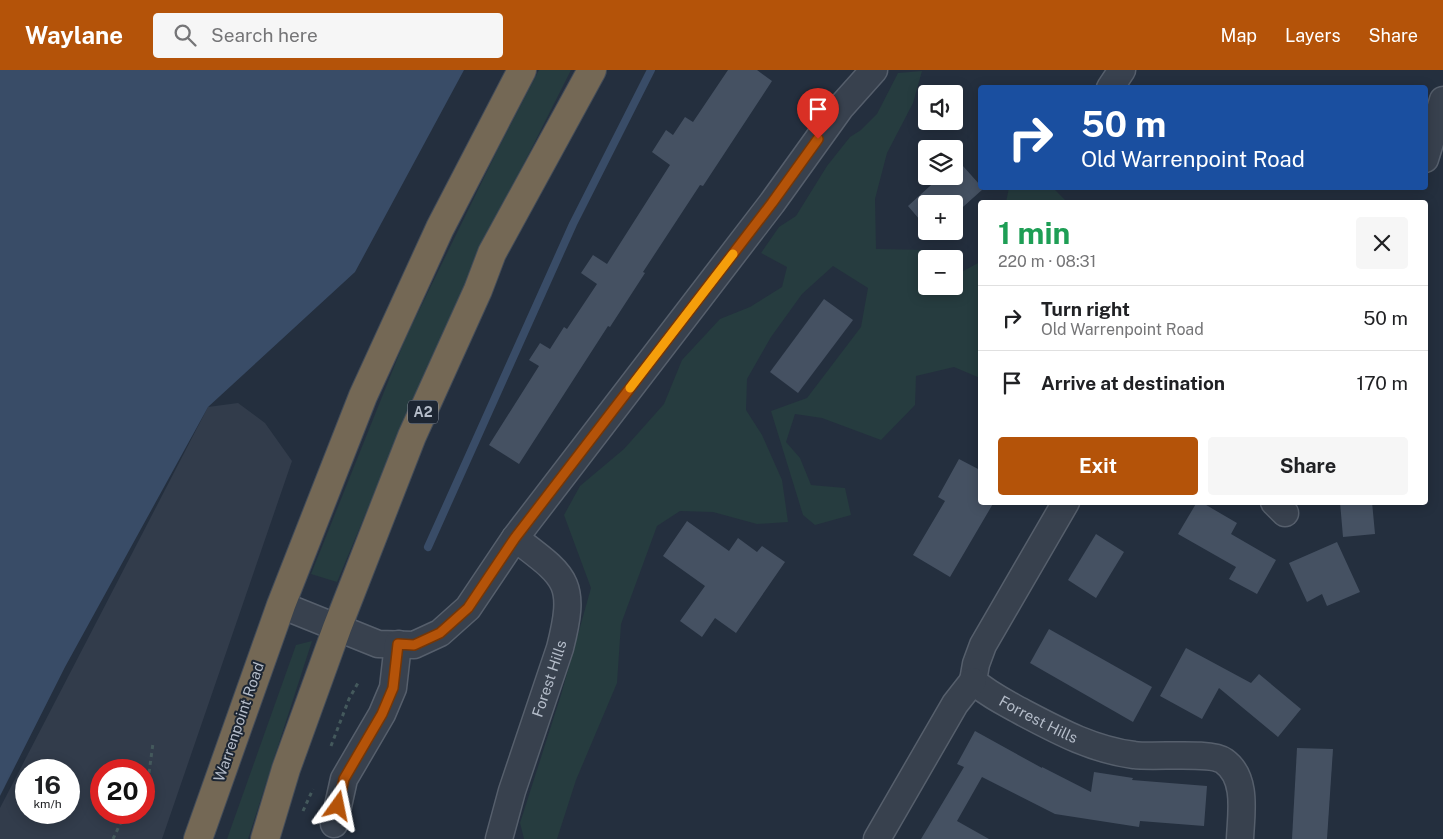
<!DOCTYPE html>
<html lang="en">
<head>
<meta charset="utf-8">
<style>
  :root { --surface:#fff; --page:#f6f6f6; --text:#202124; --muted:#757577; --line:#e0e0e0; --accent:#b45309 }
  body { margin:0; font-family:"Public Sans",sans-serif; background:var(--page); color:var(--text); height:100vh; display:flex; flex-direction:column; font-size:19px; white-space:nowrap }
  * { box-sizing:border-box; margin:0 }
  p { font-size:16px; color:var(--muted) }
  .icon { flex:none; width:28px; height:28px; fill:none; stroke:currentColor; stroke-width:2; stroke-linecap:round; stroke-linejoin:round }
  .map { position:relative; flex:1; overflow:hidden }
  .details { position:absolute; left:978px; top:130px; width:450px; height:305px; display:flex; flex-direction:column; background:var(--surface); border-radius:5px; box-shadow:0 2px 12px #0003 }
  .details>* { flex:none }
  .guide { position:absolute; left:978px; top:15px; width:450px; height:105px; border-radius:5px; box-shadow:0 2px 12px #0003; background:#1a4fa0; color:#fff; overflow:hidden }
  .fabs { position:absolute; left:918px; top:15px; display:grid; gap:10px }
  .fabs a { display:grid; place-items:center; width:45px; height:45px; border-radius:5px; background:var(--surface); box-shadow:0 2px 12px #0003; font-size:25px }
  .speed { position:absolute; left:15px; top:689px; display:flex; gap:10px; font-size:25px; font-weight:700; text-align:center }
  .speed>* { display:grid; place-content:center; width:65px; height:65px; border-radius:50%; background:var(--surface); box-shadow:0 2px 12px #0003; line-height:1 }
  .speed small { font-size:12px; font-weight:400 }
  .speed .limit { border:8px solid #d22; background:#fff; color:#111 }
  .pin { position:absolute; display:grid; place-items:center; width:42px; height:42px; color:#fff; margin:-51px -21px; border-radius:50% 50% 50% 0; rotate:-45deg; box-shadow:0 0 5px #0007 }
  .pin .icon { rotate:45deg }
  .me { position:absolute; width:55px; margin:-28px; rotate:12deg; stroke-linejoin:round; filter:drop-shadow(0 0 4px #0008) }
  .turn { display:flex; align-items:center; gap:18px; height:105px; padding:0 20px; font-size:22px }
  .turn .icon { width:65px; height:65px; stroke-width:2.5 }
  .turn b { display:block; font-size:35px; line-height:42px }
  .round { display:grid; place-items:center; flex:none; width:52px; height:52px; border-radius:5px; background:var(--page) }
  .head { display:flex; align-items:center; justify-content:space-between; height:85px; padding:0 20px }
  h1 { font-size:30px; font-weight:700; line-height:38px; color:#1e9e55 }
  .button { display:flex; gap:10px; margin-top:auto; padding:10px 20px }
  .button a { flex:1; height:58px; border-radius:5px; background:var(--accent); color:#fff; font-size:20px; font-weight:700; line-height:58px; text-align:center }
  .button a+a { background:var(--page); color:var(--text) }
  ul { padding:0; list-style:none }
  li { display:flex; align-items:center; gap:15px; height:65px; padding:0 20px; border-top:1px solid var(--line) }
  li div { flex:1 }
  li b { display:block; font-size:19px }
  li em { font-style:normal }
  header { display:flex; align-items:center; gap:30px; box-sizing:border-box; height:70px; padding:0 25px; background:var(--accent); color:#fff }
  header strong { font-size:24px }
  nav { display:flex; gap:28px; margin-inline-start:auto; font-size:18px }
  .search { width:350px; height:45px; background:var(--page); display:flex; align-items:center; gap:12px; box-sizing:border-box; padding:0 18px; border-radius:5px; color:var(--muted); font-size:19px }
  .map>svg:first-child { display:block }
  .airport { fill:#323c4b; fill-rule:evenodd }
  .green { fill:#263c3f }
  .water { fill:#394c67 }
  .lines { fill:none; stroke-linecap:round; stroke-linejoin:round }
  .stream { stroke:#394c67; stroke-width:8 }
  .building { fill:#455162 }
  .minor-casing { stroke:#565f6c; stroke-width:29 }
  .highway-casing { stroke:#434c59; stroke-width:30 }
  .path { stroke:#44595c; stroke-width:3; stroke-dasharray:4 4; stroke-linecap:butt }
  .minor { stroke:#38414e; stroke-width:26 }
  .highway { stroke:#746855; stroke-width:28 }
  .route-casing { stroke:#753606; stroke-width:12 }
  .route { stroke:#b45309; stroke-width:9 }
  .slow { stroke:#f59e0b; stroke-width:9 }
  .labels { text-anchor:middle; stroke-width:4; stroke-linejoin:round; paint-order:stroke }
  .shield { fill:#1d2633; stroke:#878f9c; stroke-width:1 }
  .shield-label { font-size:14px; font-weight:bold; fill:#b4bcc9 }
  .street-label { font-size:15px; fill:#b4bcc9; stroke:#1d2633 }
</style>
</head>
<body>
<header>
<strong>Waylane</strong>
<div class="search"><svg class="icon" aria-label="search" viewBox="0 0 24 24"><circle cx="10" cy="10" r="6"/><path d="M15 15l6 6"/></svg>Search here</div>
<nav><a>Map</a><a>Layers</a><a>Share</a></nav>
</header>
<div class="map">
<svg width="1443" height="769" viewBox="0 0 1443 769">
  <rect width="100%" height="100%" fill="#242f3e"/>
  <path class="airport" d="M238 333 265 353 292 391 162 769H0V738L208 337ZM26 700H69V742H26ZM101 700H144V742H101Z"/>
  <g class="green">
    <polygon points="539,0 571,0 484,173 415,326 337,512 311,504 406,267 497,81"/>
    <polygon points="922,1 913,33 887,83 875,129 876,179 927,180 936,189 926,189 926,216 954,216 954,206 980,192 980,308 954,297 916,306 915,335 881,370 822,348 795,344 786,372 800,388 811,415 845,418 851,445 815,455 803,445 771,341 807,328 861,257 868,218 833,196 802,224 771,267 747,309 746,340 762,365 782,410 788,452 757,454 713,442 680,441 657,456 621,554 617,613 576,710 557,769 524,769 520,753 561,625 591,518 564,445 580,416 624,379 664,334 682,290 720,249 750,237 782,217 787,197 761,183 779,157 796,146 827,96 850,67 861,60 877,44 898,3"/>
    <polygon points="1009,118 1053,118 1067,132 1006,132"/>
    <polygon points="312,571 248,769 227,769 296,575"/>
  </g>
  <polygon class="water" points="0,0 464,0 355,202 208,337 65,597 0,726"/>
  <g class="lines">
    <polyline class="stream" points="428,477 573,154 651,0"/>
  </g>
  <g class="building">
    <polygon points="728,0 757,0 772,11 703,116 700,115 643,202 645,203 610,257 608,256 519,394 489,375 539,296 529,290 540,273 550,279 564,257 567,259 597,214 581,203 593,185 607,194 670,95 652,82 666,60 673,65 685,47 693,52"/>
    <polygon points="954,86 980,115 980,118 983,119 954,145 954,134 926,134 926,157 908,136 941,106 954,106"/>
    <polygon points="824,229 853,250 798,323 770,302"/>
    <polygon points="959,389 980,400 980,432 994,432 950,507 913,485 945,431 938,427"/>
    <polygon points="1197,432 1201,432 1237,453 1231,464 1276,490 1257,524 1229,509 1236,497 1178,464"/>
    <polygon points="1340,432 1372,432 1375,464 1343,467"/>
    <polygon points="687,451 729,481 738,468 757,482 762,476 785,492 736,563 715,548 702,567 680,551 705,516 663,486"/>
    <polygon points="1096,464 1124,482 1096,528 1068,510"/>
    <polygon points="1337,472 1360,522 1327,536 1322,524 1307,532 1289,493"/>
    <polygon points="1049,559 1152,617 1133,652 1030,593"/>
    <polygon points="1186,578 1251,613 1259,604 1301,639 1278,667 1219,618 1202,649 1160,626"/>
    <polygon points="975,661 1042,698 1042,697 1091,722 1094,702 1133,708 1132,710 1207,716 1204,756 1140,751 1139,757 1055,744 982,707 957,751 989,769 921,769 964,697 957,694"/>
    <polygon points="1297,678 1333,679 1327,769 1292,769"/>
  </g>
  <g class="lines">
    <defs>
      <g id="minor">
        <polyline points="1110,18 1122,0"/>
        <polyline points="1425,89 1443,30"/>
        <path id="s1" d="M1066 432 983 575 976 594 973 611C989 625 1006 633 1024 643 1060 662 1094 680 1134 685 1154 688 1210 681 1224 691 1248 708 1241 744 1240 769"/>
        <polyline points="1274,432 1285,443"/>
        <polyline points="281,535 378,574 414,575 440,563 468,538 515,468 772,133 841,37 874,0"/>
        <polyline points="334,754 344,709 382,644 393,618 398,574"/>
        <path id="s2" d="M499 769 512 721 560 578C577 511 566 507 515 468"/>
        <polyline points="877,769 955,634 973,611"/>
      </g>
      <g id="highway">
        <polyline points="198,769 281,535 363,326 440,158 522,0"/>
        <polyline points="265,769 286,699 337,558 412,366 478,220 492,183 592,0"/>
      </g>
    </defs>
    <use href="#minor" class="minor-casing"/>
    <use href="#highway" class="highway-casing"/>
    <g class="path">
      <polyline points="331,676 349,629 358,613"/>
      <polyline points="144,718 149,703 153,673"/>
      <polyline points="303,741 313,719"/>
      <polyline points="113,769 122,750 128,742"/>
    </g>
    <use href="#minor" class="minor"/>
    <use href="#highway" class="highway"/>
  </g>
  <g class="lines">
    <defs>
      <polyline id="route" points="338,736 344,709 382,644 393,618 398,574 414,575 440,563 468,538 515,468 772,133 818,69"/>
    </defs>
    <use href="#route" class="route-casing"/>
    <use href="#route" class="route"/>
    <polyline class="slow" points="630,318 733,184"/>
  </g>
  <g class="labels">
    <rect class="shield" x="408" y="330.5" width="30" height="23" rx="4"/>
    <g class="shield-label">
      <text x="423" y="347">A2</text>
    </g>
    <g class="street-label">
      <text dy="5" stroke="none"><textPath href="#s2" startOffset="168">Forest Hills</textPath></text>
      <text dy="5" stroke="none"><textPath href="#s1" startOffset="279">Forrest Hills</textPath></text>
      <text transform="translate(239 652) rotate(-71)" y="5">Warrenpoint Road</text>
    </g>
  </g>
</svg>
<div class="fabs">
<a><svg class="icon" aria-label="sound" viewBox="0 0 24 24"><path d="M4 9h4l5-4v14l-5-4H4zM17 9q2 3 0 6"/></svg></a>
<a><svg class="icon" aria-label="layers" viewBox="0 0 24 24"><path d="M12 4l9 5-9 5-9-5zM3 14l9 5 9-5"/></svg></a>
<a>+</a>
<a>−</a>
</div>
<div class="speed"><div>16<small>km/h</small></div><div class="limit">20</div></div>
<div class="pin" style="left:818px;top:69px;background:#d93025"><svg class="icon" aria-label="arrive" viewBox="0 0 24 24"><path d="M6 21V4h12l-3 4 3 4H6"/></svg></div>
<svg class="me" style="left:338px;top:736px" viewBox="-20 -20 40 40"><path d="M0-17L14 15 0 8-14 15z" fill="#b45309" stroke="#fff" stroke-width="4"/></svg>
<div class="guide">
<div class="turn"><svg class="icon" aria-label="right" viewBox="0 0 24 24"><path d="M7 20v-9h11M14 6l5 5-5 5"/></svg><div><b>50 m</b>Old Warrenpoint Road</div></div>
</div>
<section class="details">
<div class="head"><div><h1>1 min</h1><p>220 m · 08:31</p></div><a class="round"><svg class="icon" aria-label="close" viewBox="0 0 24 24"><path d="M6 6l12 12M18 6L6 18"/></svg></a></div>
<ul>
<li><svg class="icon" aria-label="right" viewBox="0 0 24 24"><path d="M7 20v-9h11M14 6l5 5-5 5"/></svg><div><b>Turn right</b><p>Old Warrenpoint Road</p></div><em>50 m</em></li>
<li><svg class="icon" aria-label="arrive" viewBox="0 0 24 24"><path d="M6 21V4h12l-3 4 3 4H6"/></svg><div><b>Arrive at destination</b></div><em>170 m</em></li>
</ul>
<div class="button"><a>Exit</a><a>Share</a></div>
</section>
</div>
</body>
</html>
